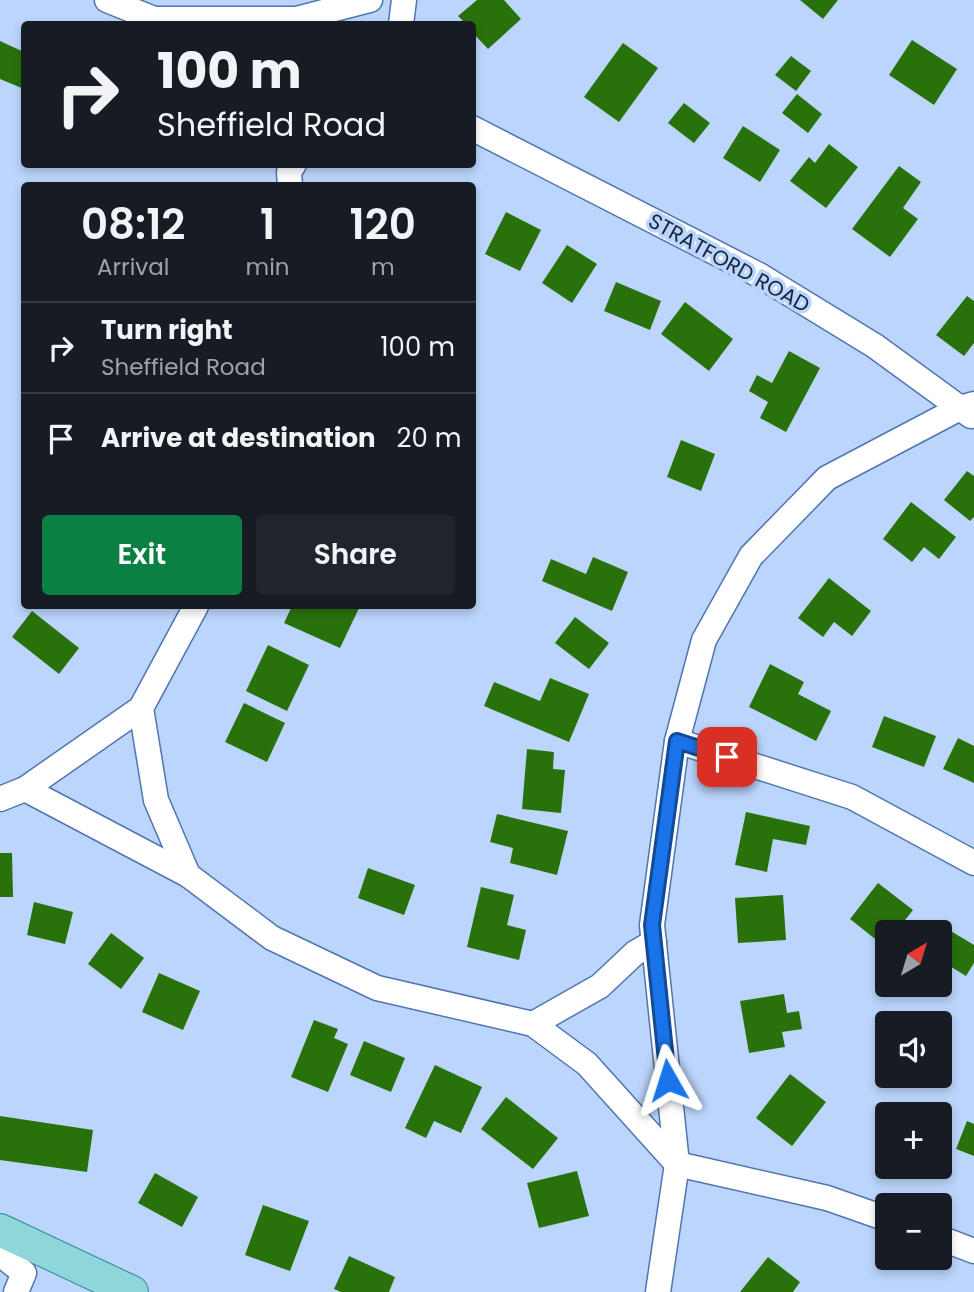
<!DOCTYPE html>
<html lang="en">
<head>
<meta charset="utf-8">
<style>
  :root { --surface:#171b24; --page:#20242c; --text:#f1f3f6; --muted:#9ea1a6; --line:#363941; --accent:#0b8043 }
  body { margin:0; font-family:Poppins,sans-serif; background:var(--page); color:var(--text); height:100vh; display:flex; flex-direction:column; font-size:26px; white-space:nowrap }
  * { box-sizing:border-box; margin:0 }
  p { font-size:23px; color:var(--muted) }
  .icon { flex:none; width:38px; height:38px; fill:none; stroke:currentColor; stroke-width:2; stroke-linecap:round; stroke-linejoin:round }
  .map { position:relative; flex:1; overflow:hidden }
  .sheet { position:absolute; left:21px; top:182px; width:455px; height:427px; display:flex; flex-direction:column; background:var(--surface); border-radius:7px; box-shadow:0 4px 10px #0003 }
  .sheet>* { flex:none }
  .banner { position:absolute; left:21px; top:21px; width:455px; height:147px; border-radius:7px; box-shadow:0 4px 10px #0003; background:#171b24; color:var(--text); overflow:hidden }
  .needle { width:46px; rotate:38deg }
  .buttons { position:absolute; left:875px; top:920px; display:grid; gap:14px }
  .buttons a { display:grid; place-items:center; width:77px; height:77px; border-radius:7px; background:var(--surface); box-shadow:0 4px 10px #0003; font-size:35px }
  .pin { position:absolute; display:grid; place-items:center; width:60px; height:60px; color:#fff; margin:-30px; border-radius:14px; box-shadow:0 4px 10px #0006 }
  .me { position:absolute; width:77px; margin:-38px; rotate:354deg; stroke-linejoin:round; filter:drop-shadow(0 0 5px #0008) }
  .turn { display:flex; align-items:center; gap:24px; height:147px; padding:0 21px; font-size:32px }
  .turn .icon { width:91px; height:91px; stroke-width:2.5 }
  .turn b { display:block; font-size:49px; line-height:60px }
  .eta { display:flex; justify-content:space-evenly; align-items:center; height:119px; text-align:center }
  .eta b { font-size:42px; font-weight:600; line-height:49px }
  .cta { display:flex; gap:14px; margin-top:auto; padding:14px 21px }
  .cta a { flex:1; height:80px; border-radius:7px; background:var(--accent); color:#fff; font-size:28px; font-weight:600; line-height:80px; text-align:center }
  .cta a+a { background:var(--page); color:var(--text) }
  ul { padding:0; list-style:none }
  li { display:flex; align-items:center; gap:21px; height:91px; padding:0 21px; border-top:2px solid var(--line) }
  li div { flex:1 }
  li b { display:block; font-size:26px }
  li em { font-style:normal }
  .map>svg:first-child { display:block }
  .building { fill:#29720b }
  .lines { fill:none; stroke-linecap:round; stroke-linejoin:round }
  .minor-casing { stroke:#5075b0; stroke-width:27 }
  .major-casing { stroke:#338693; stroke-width:34 }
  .minor { stroke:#fff; stroke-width:24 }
  .major { stroke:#8ed6da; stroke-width:32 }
  .route-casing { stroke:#114b97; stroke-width:18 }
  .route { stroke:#1a73e8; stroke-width:12 }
  .labels { text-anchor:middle; stroke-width:7; stroke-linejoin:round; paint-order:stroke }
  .street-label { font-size:21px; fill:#16253e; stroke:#bcd5fc }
</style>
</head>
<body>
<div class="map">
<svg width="974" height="1292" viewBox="0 0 974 1292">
  <rect width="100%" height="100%" fill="#bcd5fc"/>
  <g class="building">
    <polygon points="477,0 504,0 521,19 488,49 472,32 472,24 466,24 458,16"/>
    <polygon points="800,0 838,0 823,19"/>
    <polygon points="912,40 957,69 934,105 889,75"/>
    <polygon points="0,41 24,52 24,89 0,79"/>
    <polygon points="623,43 658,68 619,122 584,97"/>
    <polygon points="791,56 811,71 796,91 775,75"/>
    <polygon points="797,94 822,114 808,133 782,113"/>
    <polygon points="684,103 710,123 694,143 668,123"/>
    <polygon points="743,126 780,150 760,182 723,158"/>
    <polygon points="829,144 858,167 826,208 790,181 809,157 815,163"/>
    <polygon points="899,166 921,182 903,208 918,219 890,257 852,229"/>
    <polygon points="506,212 541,230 520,271 485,254"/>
    <polygon points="567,245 597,264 572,303 542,283"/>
    <polygon points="616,282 661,301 650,330 604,311"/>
    <polygon points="967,296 974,301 974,343 964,356 936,335"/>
    <polygon points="685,302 733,339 709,371 661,334"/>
    <polygon points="789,351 820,368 786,432 760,418 768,402 749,391 757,375 772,383"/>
    <polygon points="681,440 715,454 701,491 667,477"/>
    <polygon points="967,471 974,476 974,517 970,521 944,500"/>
    <polygon points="911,502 956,537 939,559 924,547 912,562 883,539"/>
    <polygon points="593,557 628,572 612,611 542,581 551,559 586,574"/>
    <polygon points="829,578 871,611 852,636 834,622 823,637 798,618"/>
    <polygon points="292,606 360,606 340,648 284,623"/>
    <polygon points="32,611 79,648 59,674 12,637"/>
    <polygon points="575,617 609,643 589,669 555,643"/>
    <polygon points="268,645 309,665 287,711 246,691"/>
    <polygon points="770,664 804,682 798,694 831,711 816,741 749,707"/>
    <polygon points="550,678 589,694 569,742 484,706 494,682 540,701"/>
    <polygon points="244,703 285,723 267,762 225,742"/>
    <polygon points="884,716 936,736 924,767 872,747"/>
    <polygon points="958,738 974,746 974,783 943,769"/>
    <polygon points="527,749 554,752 553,769 565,770 561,813 522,809"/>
    <polygon points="746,812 810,826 806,845 773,839 767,872 735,865"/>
    <polygon points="497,814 568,831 557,875 510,863 513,848 490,842"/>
    <polygon points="0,853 12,853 13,897 0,897"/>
    <polygon points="368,868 415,885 404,915 358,898"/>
    <polygon points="878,883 913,910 895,933 887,933 884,946 850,919"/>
    <polygon points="481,887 514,895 507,925 526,930 519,960 467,947"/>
    <polygon points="783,895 786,940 738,943 735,898"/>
    <polygon points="34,902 73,912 65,944 27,935"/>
    <polygon points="949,930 974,945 974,963 966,976 940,960 940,944"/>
    <polygon points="111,933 144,958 121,989 88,964"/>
    <polygon points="159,973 200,991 183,1030 142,1012"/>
    <polygon points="784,994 787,1013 799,1011 802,1029 782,1032 785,1047 749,1053 740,1001"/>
    <polygon points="314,1020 338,1029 334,1038 348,1044 328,1092 291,1077"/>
    <polygon points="364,1041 405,1058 391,1092 350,1075"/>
    <polygon points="435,1065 482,1087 461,1133 434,1121 426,1138 405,1128"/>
    <polygon points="790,1074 826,1102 792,1146 756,1118"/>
    <polygon points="506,1097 558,1138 533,1169 481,1129"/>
    <polygon points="0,1116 93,1130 87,1172 0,1160"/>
    <polygon points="967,1121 974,1124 974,1156 956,1149"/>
    <polygon points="577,1171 589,1216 539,1228 527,1183"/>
    <polygon points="155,1173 198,1197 182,1227 138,1203"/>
    <polygon points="263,1205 309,1221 290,1271 245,1255"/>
    <polygon points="349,1256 395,1277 389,1292 341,1292 334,1289"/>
    <polygon points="768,1257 800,1282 793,1292 740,1292"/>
  </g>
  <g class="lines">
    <defs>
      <g id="minor">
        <polyline points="107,0 154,19 160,24"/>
        <polyline points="154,19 296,19 370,0"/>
        <polyline points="401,24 404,0"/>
        <polyline points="472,128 759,275 875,346 971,416"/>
        <polyline points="290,186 289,172 294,164"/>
        <polyline points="141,708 156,800 188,875"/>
        <polyline points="677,741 852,797 974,863"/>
        <polyline points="25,789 188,875 272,938 377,988 533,1024 587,1064 677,1164 827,1198 887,1219"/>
        <polyline points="0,799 25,789 141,708 196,606"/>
        <polyline points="533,1024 600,986 635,953 654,942"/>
        <polyline points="940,1238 974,1251"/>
        <polyline points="0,1254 24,1273 16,1292"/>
        <polyline points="658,1292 677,1164 652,925 677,741 704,640 751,556 827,478 960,408 974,404"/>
      </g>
      <polyline id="major" points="0,1230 132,1292"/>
    </defs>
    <use href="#minor" class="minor-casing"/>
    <use href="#major" class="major-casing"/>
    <use href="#minor" class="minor"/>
    <use href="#major" class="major"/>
  </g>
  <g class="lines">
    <defs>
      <polyline id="route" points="668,1080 652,925 677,741 727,757"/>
    </defs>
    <use href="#route" class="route-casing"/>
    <use href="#route" class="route"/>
  </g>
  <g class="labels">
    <g class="street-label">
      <text transform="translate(729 263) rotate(29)" y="7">STRATFORD ROAD</text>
    </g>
  </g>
</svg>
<div class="buttons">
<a><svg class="needle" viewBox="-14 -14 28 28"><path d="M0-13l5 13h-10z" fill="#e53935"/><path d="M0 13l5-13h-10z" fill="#9ea1a6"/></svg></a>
<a><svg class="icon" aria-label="sound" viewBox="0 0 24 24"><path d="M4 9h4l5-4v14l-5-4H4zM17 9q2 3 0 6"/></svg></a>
<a>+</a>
<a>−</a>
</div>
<div class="pin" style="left:727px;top:757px;background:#d93025"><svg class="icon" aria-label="arrive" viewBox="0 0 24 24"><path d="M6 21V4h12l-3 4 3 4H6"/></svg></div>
<svg class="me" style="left:668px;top:1080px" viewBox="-20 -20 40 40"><path d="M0-17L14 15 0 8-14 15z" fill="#1a73e8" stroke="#fff" stroke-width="4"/></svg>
<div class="banner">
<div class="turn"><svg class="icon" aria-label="right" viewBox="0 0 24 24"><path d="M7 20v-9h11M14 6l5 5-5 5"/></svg><div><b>100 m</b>Sheffield Road</div></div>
</div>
<section class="sheet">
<div class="eta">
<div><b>08:12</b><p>Arrival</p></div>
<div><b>1</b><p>min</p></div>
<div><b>120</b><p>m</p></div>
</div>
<ul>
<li><svg class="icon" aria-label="right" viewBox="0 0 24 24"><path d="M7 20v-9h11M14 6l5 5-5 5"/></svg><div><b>Turn right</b><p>Sheffield Road</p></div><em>100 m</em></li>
<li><svg class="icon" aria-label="arrive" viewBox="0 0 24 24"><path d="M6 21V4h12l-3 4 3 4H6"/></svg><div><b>Arrive at destination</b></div><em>20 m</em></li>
</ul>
<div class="cta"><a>Exit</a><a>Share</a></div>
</section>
</div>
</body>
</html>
